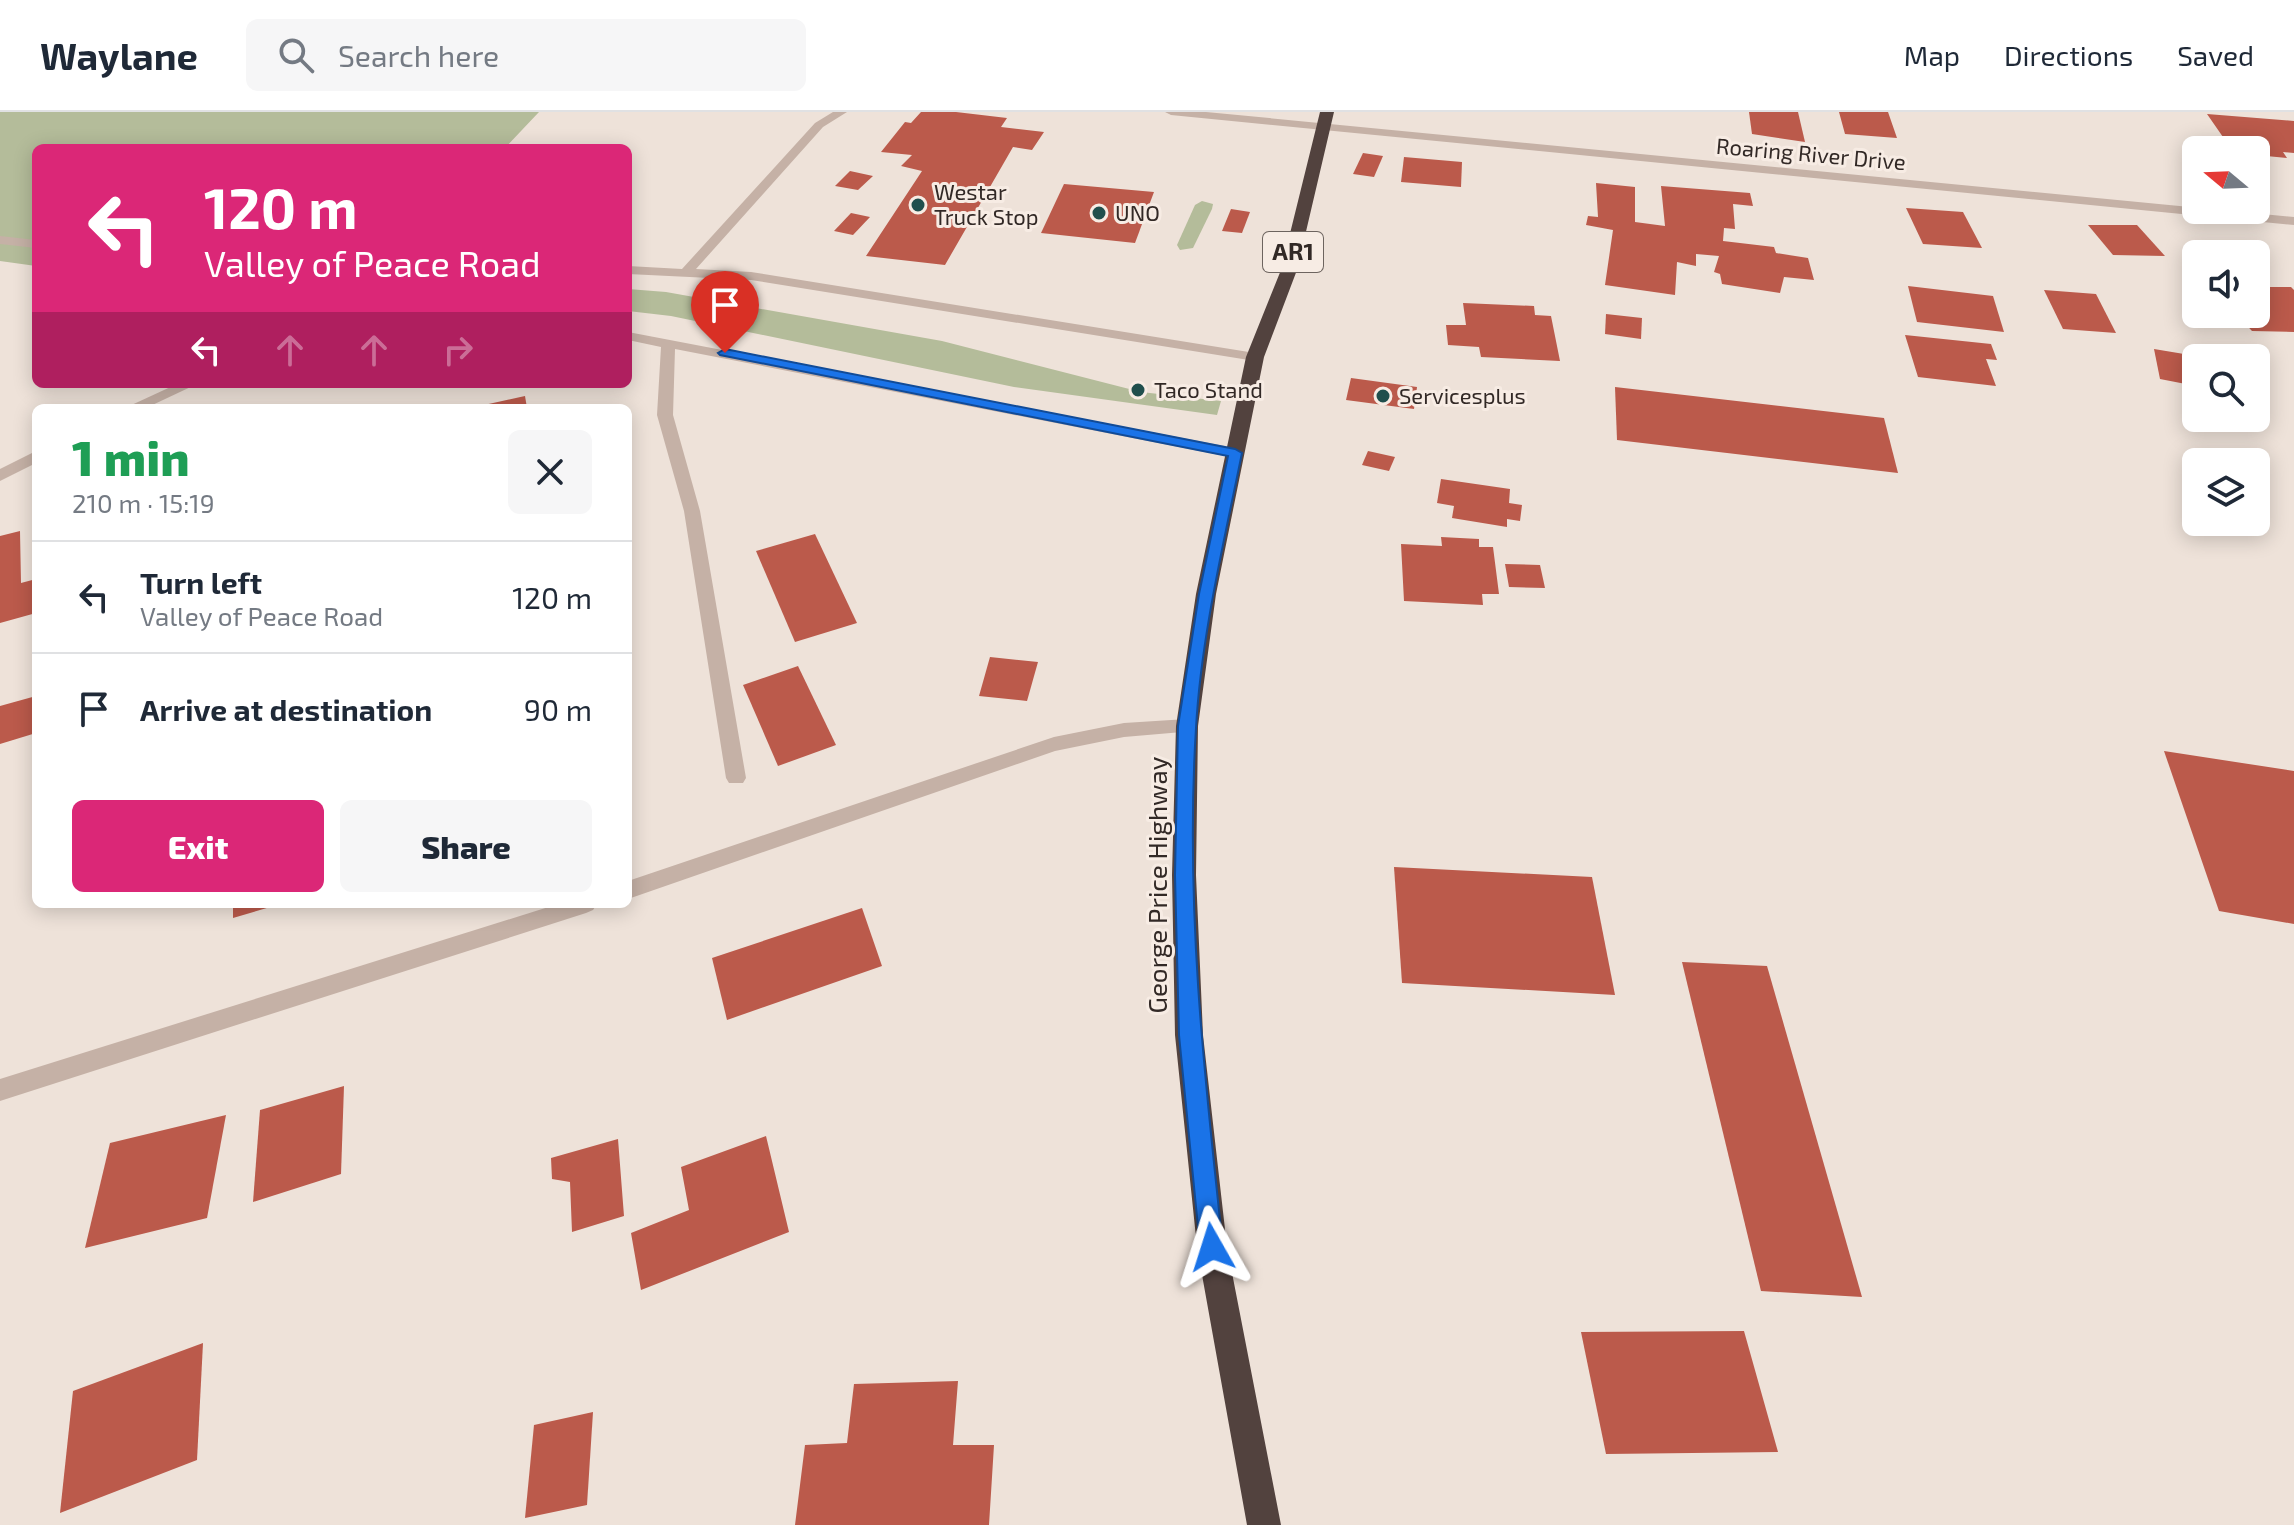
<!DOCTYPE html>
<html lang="en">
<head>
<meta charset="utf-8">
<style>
  :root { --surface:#fff; --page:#f6f6f7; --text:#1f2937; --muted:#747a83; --line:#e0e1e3; --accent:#db2777 }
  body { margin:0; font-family:"Exo 2",sans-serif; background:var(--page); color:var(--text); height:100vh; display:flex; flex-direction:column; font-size:30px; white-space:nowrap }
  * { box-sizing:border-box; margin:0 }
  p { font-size:26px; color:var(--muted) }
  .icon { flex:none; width:44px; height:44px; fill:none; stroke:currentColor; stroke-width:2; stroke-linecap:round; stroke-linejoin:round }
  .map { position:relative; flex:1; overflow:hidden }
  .side { position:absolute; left:32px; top:292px; width:600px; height:504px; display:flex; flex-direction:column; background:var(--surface); border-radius:12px; box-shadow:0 4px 20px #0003 }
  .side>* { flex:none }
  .guide { position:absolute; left:32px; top:32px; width:600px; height:244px; border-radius:12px; box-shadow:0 4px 20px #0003; background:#db2777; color:#fff; overflow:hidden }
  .needle { width:52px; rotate:289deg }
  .fabs { position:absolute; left:2182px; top:24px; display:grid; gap:16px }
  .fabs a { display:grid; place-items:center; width:88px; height:88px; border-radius:12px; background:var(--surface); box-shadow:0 4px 20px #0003; font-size:40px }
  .pin { position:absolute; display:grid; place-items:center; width:68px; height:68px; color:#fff; margin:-82px -34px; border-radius:50% 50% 50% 0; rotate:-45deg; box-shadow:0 0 8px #0007 }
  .pin .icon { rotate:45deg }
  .me { position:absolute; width:88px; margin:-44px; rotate:354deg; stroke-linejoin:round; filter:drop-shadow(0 0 6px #0008) }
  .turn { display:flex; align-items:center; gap:28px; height:168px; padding:0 40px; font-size:36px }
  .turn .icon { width:104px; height:104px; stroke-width:2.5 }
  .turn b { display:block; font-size:56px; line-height:68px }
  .lanes { display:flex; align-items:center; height:76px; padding:0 40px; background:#0003; justify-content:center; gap:40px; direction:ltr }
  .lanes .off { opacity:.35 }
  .round { display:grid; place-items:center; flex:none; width:84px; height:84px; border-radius:12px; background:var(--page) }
  .overview { display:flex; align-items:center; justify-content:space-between; height:136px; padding:0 40px }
  h1 { font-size:48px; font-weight:800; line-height:60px; color:#1e9e55 }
  .action { display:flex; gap:16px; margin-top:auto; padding:16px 40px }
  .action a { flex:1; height:92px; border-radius:12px; background:var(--accent); color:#fff; font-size:32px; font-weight:800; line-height:92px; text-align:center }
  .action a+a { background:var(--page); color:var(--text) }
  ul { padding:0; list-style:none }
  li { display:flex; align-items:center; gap:24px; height:112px; padding:0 40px; border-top:2px solid var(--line) }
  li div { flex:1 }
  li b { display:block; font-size:30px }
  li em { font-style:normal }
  header { display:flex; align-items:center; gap:48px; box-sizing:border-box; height:112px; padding:0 40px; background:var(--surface); border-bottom:2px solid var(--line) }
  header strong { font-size:38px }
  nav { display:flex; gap:44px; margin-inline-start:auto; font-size:28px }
  .search { width:560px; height:72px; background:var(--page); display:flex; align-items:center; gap:20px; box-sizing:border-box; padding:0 28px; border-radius:12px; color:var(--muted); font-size:30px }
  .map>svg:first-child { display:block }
  .green { fill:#b4bc9a }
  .building { fill:#bb5a4b }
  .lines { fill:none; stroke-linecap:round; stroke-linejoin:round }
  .minor { fill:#c5b1a6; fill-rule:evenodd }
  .highway { fill:#52423e; fill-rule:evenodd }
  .route { fill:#1a73e8; stroke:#114b97; stroke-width:2 }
  .poi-dot { fill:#204f4d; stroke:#f7ece4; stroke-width:3 }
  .labels { text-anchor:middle; stroke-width:6; stroke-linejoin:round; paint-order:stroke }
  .far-street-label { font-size:22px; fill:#322926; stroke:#f7ece4 }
  .far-poi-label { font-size:22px; fill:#322926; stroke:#f7ece4; text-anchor:start }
  .shield { fill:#f7ece4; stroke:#6d645f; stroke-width:2 }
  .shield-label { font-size:24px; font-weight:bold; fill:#322926 }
  .street-label { font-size:26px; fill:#322926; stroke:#f7ece4 }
</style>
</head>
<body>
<header>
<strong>Waylane</strong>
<div class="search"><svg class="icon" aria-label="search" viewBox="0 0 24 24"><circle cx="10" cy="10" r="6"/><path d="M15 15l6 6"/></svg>Search here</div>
<nav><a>Map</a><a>Directions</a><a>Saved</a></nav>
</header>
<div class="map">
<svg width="2294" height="1413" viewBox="0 0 2294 1413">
  <rect width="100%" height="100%" fill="#eee2d9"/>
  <g class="green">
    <polygon points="0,0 539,0 505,36 36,36 36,154 0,149"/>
    <polygon points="1202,89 1213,92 1212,97 1193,136 1180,138 1177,133 1195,93"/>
    <polygon points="628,177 666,180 942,229 1141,280 1221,289 1217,303 1014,275 671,204 628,199"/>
  </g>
  <g class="building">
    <polygon points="921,0 956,0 1007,6 1001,15 1044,20 1032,38 1013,35 945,153 866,144 922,59 901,54 912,43 881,40 905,10 911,11"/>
    <polygon points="1749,0 1798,0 1805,30 1752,22"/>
    <polygon points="1839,0 1888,0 1897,26 1845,22"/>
    <polygon points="2207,2 2294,9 2294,41 2283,40 2287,46 2256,43 2256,38 2232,38"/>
    <polygon points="1363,41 1383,44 1374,65 1353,62"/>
    <polygon points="1404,45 1462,50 1461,75 1401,70"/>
    <polygon points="850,59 873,64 858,78 835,74"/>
    <polygon points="1596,71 1635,75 1635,110 1665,114 1661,74 1750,81 1753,94 1733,92 1735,117 1724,116 1723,129 1774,135 1776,141 1808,146 1814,168 1784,165 1780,181 1722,172 1720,162 1714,160 1719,144 1696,142 1696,154 1677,150 1675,183 1605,173 1613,118 1586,113 1588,104 1598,105"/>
    <polygon points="1064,72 1154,80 1135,131 1041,121"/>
    <polygon points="1906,96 1963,100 1982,136 1923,132"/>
    <polygon points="1231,97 1250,100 1242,121 1222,119"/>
    <polygon points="851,101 870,105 853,123 834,119"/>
    <polygon points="2088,113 2137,113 2165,144 2113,143"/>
    <polygon points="1908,174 1993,184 2004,220 1917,210"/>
    <polygon points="2256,175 2291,175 2294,178 2294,220 2252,219 2236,202 2256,202"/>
    <polygon points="2044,178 2096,182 2116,221 2063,217"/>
    <polygon points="1463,191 1534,194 1535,203 1551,204 1560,249 1481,245 1479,235 1448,233 1446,213 1466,213"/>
    <polygon points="1606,202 1642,206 1641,227 1605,222"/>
    <polygon points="1905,223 1991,232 1997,248 1986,247 1996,274 1918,265"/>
    <polygon points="2154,237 2196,244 2196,274 2160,267"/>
    <polygon points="1351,266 1417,275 1414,297 1346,288"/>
    <polygon points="1615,275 1884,306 1898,361 1617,328"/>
    <polygon points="525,284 527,296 475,296 475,295"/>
    <polygon points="1368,339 1395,345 1389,359 1362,353"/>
    <polygon points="1441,367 1510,377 1509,391 1522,393 1520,409 1507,407 1507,415 1452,406 1454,394 1437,391"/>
    <polygon points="20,419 21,471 36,467 36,501 0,511 0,424"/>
    <polygon points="815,422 857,511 795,530 756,439"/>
    <polygon points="1441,425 1479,427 1479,435 1493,435 1499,482 1482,482 1483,493 1404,489 1401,432 1442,434"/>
    <polygon points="1505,452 1540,453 1545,476 1509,475"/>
    <polygon points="990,545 1038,550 1027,589 979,584"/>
    <polygon points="798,554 836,633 778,654 743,573"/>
    <polygon points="36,584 36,621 0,632 0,594"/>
    <polygon points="2164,639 2294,659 2294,812 2219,799"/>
    <polygon points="1394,755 1592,765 1615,883 1402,871"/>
    <polygon points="233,792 277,792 277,793 233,806"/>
    <polygon points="862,796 882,854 727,908 712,846"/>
    <polygon points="1682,850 1767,854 1862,1185 1761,1179"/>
    <polygon points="344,974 341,1062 253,1090 260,998"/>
    <polygon points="226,1003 207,1106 85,1136 110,1031"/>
    <polygon points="766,1024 789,1120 641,1178 631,1121 689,1098 681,1055"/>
    <polygon points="618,1027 624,1104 572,1120 570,1070 552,1067 551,1046"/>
    <polygon points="1744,1219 1778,1340 1606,1342 1581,1220"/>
    <polygon points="203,1231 197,1348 60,1401 73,1279"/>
    <polygon points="958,1269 953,1333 994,1333 989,1413 795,1413 805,1333 847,1331 854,1272"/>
    <polygon points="593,1300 587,1393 525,1406 534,1313"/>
  </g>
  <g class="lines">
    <g class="minor">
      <polygon points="833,0 847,0 823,15 696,157 751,160 1255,241 1262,245 1255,249 751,168 628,162 628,154 682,157 815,11"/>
      <polygon points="1165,0 1206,0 2294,105 2294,113 1171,3"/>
      <polygon points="0,124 36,128 36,136 0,132"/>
      <polygon points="628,220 1235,336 1243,341 1235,346 675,237 673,303 700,399 746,666 743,671 729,671 726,666 684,399 657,303 661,235 628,228"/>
      <polygon points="177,272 197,272 146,296 125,296"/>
      <polygon points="36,339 36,351 0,369 0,357"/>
      <polygon points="1187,607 1194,609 1196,614 1194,619 1124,625 1055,639 628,787 628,769 1054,625 1124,611"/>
      <polygon points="558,792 597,792 593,798 586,801 0,989 0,967"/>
    </g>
    <polygon class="highway" points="1320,0 1334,0 1297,158 1264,245 1216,482 1198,614 1196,763 1203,923 1227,1135 1281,1413 1247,1413 1197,1135 1175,923 1172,763 1176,614 1196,482 1246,245 1281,158"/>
  </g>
  <path class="route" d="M725 237 1235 337 1242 341C1224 430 1201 525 1196 616 1185 790 1204 963 1223 1135L1220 1143 1212 1147 1204 1143 1200 1135 1179 923 1175 763 1178 614 1199 482 1228 344 720 243 718 241Z"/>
  <g class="poi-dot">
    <circle cx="918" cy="93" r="8"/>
    <circle cx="1099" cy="101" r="8"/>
    <circle cx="1138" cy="278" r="8"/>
    <circle cx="1383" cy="284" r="8"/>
  </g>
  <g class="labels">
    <g class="far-street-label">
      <text transform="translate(1811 42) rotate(5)" y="8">Roaring River Drive</text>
    </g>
    <g class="far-poi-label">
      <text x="934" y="88">Westar<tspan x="934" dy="25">Truck Stop</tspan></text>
      <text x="1115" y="109">UNO</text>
      <text x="1154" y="286">Taco Stand</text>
      <text x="1399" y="292">Servicesplus</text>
    </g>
    <rect class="shield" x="1263" y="120" width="60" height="40" rx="6"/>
    <g class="shield-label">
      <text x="1293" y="148">AR1</text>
    </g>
    <g class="street-label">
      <text transform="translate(1158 773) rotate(-90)" y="9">George Price Highway</text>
    </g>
  </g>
</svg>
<div class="fabs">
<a><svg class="needle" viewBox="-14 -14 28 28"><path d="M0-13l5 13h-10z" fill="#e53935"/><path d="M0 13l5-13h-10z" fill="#747a83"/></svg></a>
<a><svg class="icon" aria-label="sound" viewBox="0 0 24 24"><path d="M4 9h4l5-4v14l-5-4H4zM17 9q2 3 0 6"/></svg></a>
<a><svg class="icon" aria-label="search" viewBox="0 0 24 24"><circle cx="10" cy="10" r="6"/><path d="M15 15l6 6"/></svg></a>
<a><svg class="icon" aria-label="layers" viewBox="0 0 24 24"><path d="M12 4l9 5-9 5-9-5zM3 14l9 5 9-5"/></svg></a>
</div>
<div class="pin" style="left:725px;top:241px;background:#d93025"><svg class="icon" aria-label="arrive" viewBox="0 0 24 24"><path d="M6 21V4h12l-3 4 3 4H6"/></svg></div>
<svg class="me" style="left:1212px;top:1135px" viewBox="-20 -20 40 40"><path d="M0-17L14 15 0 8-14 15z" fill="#1a73e8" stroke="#fff" stroke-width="4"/></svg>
<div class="guide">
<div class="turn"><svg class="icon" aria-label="left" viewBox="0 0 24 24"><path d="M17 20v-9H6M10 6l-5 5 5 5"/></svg><div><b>120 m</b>Valley of Peace Road</div></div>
<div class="lanes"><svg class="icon" aria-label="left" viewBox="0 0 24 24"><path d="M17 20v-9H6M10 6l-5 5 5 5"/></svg><svg class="icon off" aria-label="ahead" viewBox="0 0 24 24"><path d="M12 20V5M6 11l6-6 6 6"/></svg><svg class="icon off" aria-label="ahead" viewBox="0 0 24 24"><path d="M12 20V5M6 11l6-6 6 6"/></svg><svg class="icon off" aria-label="right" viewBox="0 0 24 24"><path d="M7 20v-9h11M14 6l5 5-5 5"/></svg></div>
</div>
<section class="side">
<div class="overview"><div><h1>1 min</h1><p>210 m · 15:19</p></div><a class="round"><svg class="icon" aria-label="close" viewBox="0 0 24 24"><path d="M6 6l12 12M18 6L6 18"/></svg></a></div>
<ul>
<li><svg class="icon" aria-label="left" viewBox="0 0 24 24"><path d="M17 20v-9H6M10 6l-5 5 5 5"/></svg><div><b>Turn left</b><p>Valley of Peace Road</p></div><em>120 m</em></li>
<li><svg class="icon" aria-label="arrive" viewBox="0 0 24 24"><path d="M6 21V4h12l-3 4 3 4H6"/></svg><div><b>Arrive at destination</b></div><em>90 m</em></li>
</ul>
<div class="action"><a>Exit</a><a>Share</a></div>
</section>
</div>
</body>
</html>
